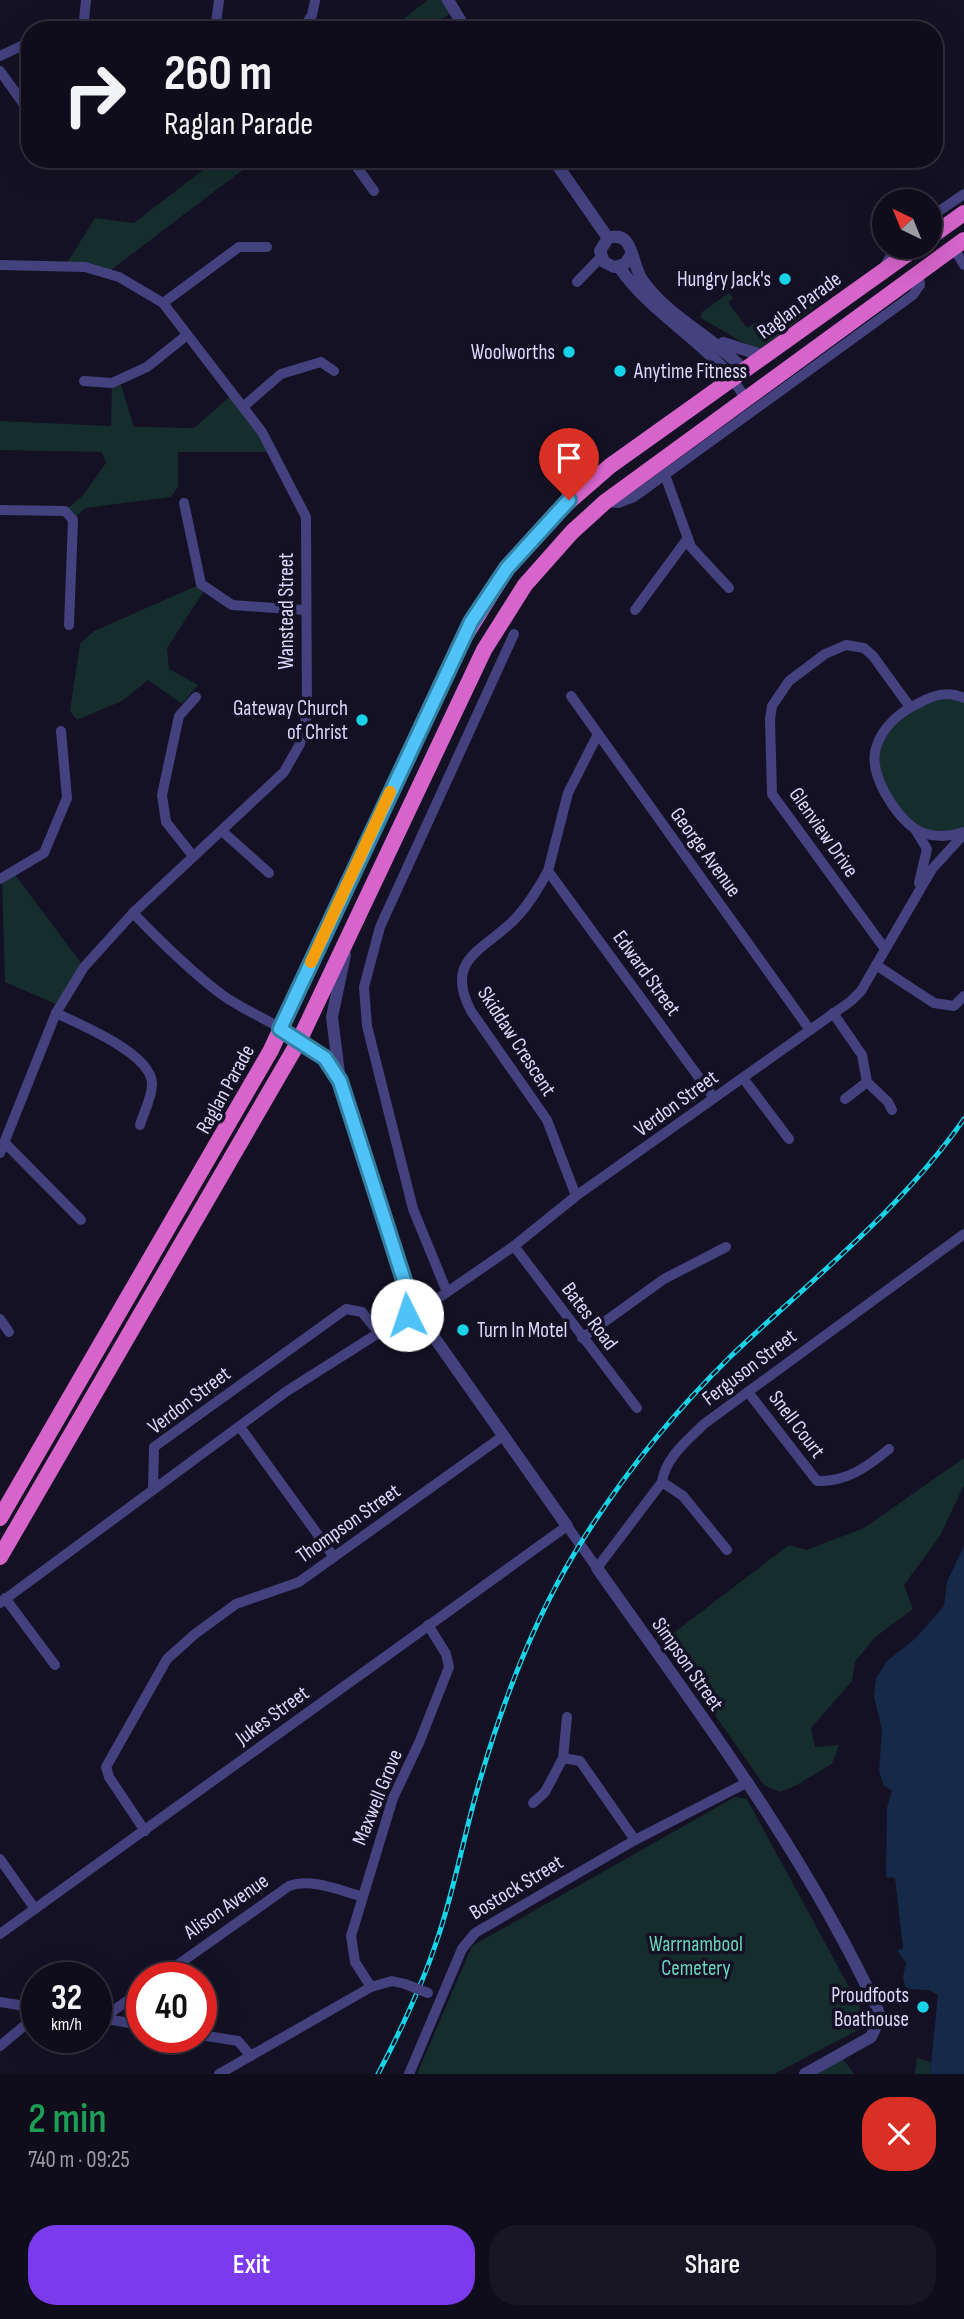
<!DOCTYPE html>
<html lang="en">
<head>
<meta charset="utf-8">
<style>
  :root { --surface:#0f0d1b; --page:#181624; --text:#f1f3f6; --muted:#9b9ca3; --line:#2f2d3a; --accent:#7c3aed }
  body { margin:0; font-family:"Sofia Sans Condensed",sans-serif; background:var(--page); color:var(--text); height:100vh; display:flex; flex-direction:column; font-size:26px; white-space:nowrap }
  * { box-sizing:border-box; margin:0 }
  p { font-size:23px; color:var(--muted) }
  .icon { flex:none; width:38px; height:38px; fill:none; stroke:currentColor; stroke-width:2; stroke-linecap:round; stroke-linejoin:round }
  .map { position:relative; height:2074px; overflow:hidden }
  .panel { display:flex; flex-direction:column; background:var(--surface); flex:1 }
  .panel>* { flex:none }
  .top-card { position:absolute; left:21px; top:21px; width:922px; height:147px; border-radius:28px; box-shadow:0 7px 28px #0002,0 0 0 2px var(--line); background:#0f0d1b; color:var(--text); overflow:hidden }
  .needle { width:46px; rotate:317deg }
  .fabs { position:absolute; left:872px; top:189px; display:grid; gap:14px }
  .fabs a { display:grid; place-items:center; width:70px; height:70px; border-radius:50%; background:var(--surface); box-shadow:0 7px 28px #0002,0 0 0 2px var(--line); font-size:35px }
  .speed { position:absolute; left:21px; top:1962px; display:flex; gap:14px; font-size:35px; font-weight:700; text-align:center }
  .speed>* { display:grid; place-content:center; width:91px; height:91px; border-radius:50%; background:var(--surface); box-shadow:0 7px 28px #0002,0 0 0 2px var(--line); line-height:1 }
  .speed small { font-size:18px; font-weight:400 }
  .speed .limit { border:10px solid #d22; background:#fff; color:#111 }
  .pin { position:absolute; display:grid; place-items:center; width:60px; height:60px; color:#fff; margin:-72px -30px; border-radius:50% 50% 50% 0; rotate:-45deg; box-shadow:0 0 7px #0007 }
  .pin .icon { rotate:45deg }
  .me { position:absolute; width:77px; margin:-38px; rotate:356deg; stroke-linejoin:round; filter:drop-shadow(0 0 5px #0008) }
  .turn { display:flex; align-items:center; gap:24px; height:147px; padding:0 28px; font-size:32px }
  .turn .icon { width:91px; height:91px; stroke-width:2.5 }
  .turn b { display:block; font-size:49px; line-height:60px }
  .round { display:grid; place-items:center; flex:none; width:74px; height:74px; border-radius:28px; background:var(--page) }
  .headline { display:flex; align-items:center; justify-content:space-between; height:119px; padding:0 28px }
  h1 { font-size:42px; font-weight:600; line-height:52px; color:#1e9e55 }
  .primary-button { display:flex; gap:14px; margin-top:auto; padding:14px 28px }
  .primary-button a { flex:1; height:80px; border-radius:28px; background:var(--accent); color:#fff; font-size:28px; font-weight:600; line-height:80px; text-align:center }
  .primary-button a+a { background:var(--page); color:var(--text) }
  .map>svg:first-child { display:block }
  .green { fill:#152d2c }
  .water { fill:#152949 }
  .pier { fill:#141124 }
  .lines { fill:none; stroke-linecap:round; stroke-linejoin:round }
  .minor { stroke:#43417e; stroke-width:10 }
  .tertiary { stroke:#43417e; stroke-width:12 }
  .trunk { stroke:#d664ca; stroke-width:16 }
  .rail-casing { stroke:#17d3e8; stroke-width:5 }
  .rail { stroke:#141124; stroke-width:2.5; stroke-dasharray:8; stroke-linecap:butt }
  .minor-bridge { stroke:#43417e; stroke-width:10 }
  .route-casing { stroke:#337fa1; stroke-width:18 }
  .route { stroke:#4fc3f7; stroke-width:12 }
  .slow { stroke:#f59e0b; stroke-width:12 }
  .poi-dot { fill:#17d3e8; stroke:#141124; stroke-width:2.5 }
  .labels { text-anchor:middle; stroke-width:7; stroke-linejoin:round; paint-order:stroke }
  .poi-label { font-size:21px; fill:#dcd8fb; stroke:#141124; text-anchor:end }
  .street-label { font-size:21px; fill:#dcd8fb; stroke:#141124 }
  .park-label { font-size:21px; fill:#6ad4ba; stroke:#141124 }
</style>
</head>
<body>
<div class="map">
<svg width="964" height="2074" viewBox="0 0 964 2074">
  <rect width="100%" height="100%" fill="#141124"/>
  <g class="green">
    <polygon points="428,0 448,0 454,11 426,30 389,30"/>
    <polygon points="217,159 257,159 107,273 65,266 95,218 134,223"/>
    <polygon points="826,271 833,279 832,293 762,349 749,346 701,318 702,312 729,293 733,298 728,302 747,328 757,322 760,327 823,283 821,275"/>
    <polygon points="119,379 134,427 194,428 233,394 273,452 178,452 178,487 171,497 85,508 73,520 65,511 83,495 106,463 102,452 0,450 0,421 111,426 112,383"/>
    <polygon points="201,584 206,588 167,648 169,669 198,685 182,704 148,680 122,701 77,720 70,711 80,644 94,631"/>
    <polygon points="931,696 964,698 964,832 922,832 885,795 875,749 887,725"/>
    <polygon points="13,872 84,967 60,1006 5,982 2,878"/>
    <polygon points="964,1458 964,1485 940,1536 904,1585 913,1609 874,1638 855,1662 852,1681 811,1728 815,1747 839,1745 832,1764 793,1787 780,1792 764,1785 663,1641 789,1545 806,1550 864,1528"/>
    <polygon points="735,1797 747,1799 862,2011 862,2028 774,2074 417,2074 472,1946"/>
    <polygon points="840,2055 854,2074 805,2074"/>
    <polygon points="917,2058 931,2062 930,2074 915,2074"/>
  </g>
  <polygon class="water" points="964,1546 964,2074 930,2074 938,1995 929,1990 906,1989 903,1977 906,1963 897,1950 903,1948 895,1878 886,1877 887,1808 892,1790 884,1786 879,1771 882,1730 874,1696 876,1679 887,1661 915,1639 944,1606 947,1582"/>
  <polygon class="pier" points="893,1894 896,1894 903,1949 897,1950"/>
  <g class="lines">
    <g class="minor">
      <polyline points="83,30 86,0"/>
      <polyline points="215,30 219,0"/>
      <polyline points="302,30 312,15 315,1"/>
      <polyline points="0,56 30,42"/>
      <polyline points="0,71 30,113"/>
      <polyline points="351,159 374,191"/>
      <polyline points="929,218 964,194"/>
      <polyline points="953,247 964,265"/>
      <polyline points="0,265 85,267 119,277 163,303 262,432 306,517 307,714 300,744 284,772 133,913 84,967 56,1013 0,1153"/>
      <polyline points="885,266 896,247"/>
      <polyline points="577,282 601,257"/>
      <polyline points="163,303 239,247 267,247"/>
      <polyline points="732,379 745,397"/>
      <polyline points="84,381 112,383 147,367 187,335"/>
      <polyline points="243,407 281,374 321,362 334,371"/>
      <polyline points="665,475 691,547 729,588"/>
      <polyline points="607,502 618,503 634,497 913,295 920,285 918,272"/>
      <polyline points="184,503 201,584 232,605 305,610"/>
      <polyline points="0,510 65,511 73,520 69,625"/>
      <polyline points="635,610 688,538"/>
      <polyline points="571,696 810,1030"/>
      <polyline points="915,829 927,849 919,883"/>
      <polyline points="222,831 269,873"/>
      <path d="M964 832C950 837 930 838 917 830 895 817 868 773 876 748 882 727 900 712 919 703 933 695 948 690 964 698"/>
      <polyline points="193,856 166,822 162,795 179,716 196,697"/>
      <polyline points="548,871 714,1098"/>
      <polyline points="0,879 44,853 67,798 61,731"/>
      <path d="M133 913C161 942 189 970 221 994 253 1018 322 1040 338 1077"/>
      <polyline points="885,949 772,794 770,719 772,706 789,681 825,654 846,645 864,648 873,656 910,707"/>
      <polyline points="876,965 934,1003 954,1006 964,996"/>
      <path d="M56 1013C81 1025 150 1053 152 1083 153 1095 143 1114 140 1125"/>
      <polyline points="833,1013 862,1055 867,1082 888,1102 892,1110"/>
      <polyline points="743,1078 789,1139"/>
      <polyline points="845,1099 867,1082"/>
      <polyline points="6,1144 81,1220"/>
      <path d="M576 1196 547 1120 471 1011C444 960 482 951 513 921 528 906 538 889 548 871L568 793 598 734"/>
      <polyline points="514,1246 637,1408"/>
      <polyline points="447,1292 413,1209 367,1026 364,987 380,927 514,634"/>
      <polyline points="427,1306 514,1246 576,1196 851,1001 861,991 932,869 964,834"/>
      <polyline points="0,1319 9,1332"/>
      <polyline points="582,1338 664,1279 726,1247"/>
      <path d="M748 1392 817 1481C847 1482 867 1467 889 1449"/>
      <polyline points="240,1427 334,1557"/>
      <polyline points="662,1482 683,1496 727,1550"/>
      <polyline points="153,1489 154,1447 346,1309 362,1312 378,1332"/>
      <polyline points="5,1598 55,1665"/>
      <polyline points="0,1603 287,1391 407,1315"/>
      <polyline points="563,1758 567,1717"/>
      <polyline points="533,1803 545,1792 563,1758 580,1761 635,1840"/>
      <polyline points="145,1831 109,1777 106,1767 167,1659 195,1634 236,1604 299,1582 503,1436"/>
      <polyline points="0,1859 35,1909"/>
      <path d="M0 1934 567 1526 597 1568 662 1482C665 1458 687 1441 704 1424L964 1234"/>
      <path d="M159 1978 289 1886C312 1878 338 1890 361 1896"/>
      <polyline points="371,1987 355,1962 351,1936 393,1798 419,1743 449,1667 446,1654 428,1625"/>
      <polyline points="0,2002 37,2008"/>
      <polyline points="100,2018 142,2025"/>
      <polyline points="102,2019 142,1990"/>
      <polyline points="201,2035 238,2041 251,2056"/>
      <polyline points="0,2046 37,2015"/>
      <polyline points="219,2074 371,1987 392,1981 405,1984"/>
      <polyline points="409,2074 462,1949 475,1933 635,1840 748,1782"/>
    </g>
    <g class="tertiary">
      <polyline points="448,0 466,30"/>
      <polyline points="553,159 608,238"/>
      <path d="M632 253 625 264 614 267 604 262 600 251 608 238C635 229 631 266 643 281 669 318 714 337 744 370"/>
      <path d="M619 267C651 313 698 336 732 379"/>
      <polyline points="723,343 765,356"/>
      <polyline points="345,955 332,1017 340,1081 411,1302"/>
      <circle cx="417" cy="1311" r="11"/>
      <polyline points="422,1320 567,1526"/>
      <path d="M597 1568C697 1710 803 1849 877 2008L880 2018 871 2037 805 2074"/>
    </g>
    <g class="trunk">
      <polyline points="929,238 964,213"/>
      <polyline points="0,1518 271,1050 459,646 507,568 557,512 610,466 917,247"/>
      <polyline points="0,1557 299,1041 484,650 525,585 572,532 605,502 964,240"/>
    </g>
    <defs>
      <path id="rail" d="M378 2074C400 2032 421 1988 436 1943 454 1892 463 1839 478 1787 501 1706 531 1626 574 1554 617 1483 672 1414 731 1356 812 1279 900 1211 964 1119"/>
    </defs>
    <use href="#rail" class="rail-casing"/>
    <use href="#rail" class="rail"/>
    <polyline class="minor-bridge" points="405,1984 428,1993"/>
  </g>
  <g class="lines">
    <defs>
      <polyline id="route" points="407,1315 407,1307 411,1302 340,1081 325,1058 280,1029 471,622 507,568 569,500"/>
    </defs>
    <use href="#route" class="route-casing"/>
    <use href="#route" class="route"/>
    <polyline class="slow" points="311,962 390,792"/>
  </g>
  <g class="poi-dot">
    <circle cx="785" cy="279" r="7"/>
    <circle cx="569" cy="352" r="7"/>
    <circle cx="620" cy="371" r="7"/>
    <circle cx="362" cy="720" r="7"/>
    <circle cx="463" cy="1330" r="7"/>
    <circle cx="923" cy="2007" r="7"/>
  </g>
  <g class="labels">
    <g class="poi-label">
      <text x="771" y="286">Hungry Jack's</text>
      <text x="555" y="359">Woolworths</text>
      <text x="634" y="378" text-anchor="start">Anytime Fitness</text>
      <text x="348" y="715">Gateway Church<tspan x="348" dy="24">of Christ</tspan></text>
      <text x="477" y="1337" text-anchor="start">Turn In Motel</text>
      <text x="909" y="2002">Proudfoots<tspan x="909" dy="24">Boathouse</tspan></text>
    </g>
    <g class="street-label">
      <text transform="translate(799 305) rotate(-36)" y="7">Raglan Parade</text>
      <text transform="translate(286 611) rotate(-90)" y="7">Wanstead Street</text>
      <text transform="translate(824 832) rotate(55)" y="7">Glenview Drive</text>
      <text transform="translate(706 852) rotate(54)" y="7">George Avenue</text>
      <text transform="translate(647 973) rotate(54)" y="7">Edward Street</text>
      <text transform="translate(517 1041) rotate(57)" y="7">Skiddaw Crescent</text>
      <text transform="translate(225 1089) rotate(-61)" y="7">Raglan Parade</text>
      <text transform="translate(676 1103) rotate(-36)" y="7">Verdon Street</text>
      <text transform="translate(590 1316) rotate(53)" y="7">Bates Road</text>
      <text transform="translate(749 1367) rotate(-37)" y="7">Ferguson Street</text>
      <text transform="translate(189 1400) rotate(-37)" y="7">Verdon Street</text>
      <text transform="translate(797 1424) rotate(53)" y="7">Snell Court</text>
      <text transform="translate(348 1523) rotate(-35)" y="7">Thompson Street</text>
      <text transform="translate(688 1664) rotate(55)" y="7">Simpson Street</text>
      <text transform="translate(272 1715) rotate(-36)" y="7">Jukes Street</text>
      <text transform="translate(377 1797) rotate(-68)" y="7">Maxwell Grove</text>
      <text transform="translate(516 1887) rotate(-31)" y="7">Bostock Street</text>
      <text transform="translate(226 1906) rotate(-35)" y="7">Alison Avenue</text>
    </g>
    <g class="park-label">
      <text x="696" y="1951">Warrnambool<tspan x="696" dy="24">Cemetery</tspan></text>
    </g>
  </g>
</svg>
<div class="fabs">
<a><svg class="needle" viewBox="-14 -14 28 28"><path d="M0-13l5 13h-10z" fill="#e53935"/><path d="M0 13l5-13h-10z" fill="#9b9ca3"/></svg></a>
</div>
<div class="speed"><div>32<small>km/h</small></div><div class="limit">40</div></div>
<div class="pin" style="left:569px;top:500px;background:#d93025"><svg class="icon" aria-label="arrive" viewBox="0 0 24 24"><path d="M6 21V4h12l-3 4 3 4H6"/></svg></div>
<svg class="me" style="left:407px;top:1315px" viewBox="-20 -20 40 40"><circle r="19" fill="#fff"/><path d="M0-13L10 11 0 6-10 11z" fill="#4fc3f7"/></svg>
<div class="top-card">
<div class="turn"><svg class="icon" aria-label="right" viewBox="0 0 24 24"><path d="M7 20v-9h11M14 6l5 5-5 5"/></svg><div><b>260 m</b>Raglan Parade</div></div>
</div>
</div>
<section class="panel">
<div class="headline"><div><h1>2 min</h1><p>740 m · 09:25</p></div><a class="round" style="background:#d93025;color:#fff"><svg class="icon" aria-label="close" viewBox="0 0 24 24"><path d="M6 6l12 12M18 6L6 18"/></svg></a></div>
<div class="primary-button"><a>Exit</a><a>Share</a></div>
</section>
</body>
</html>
